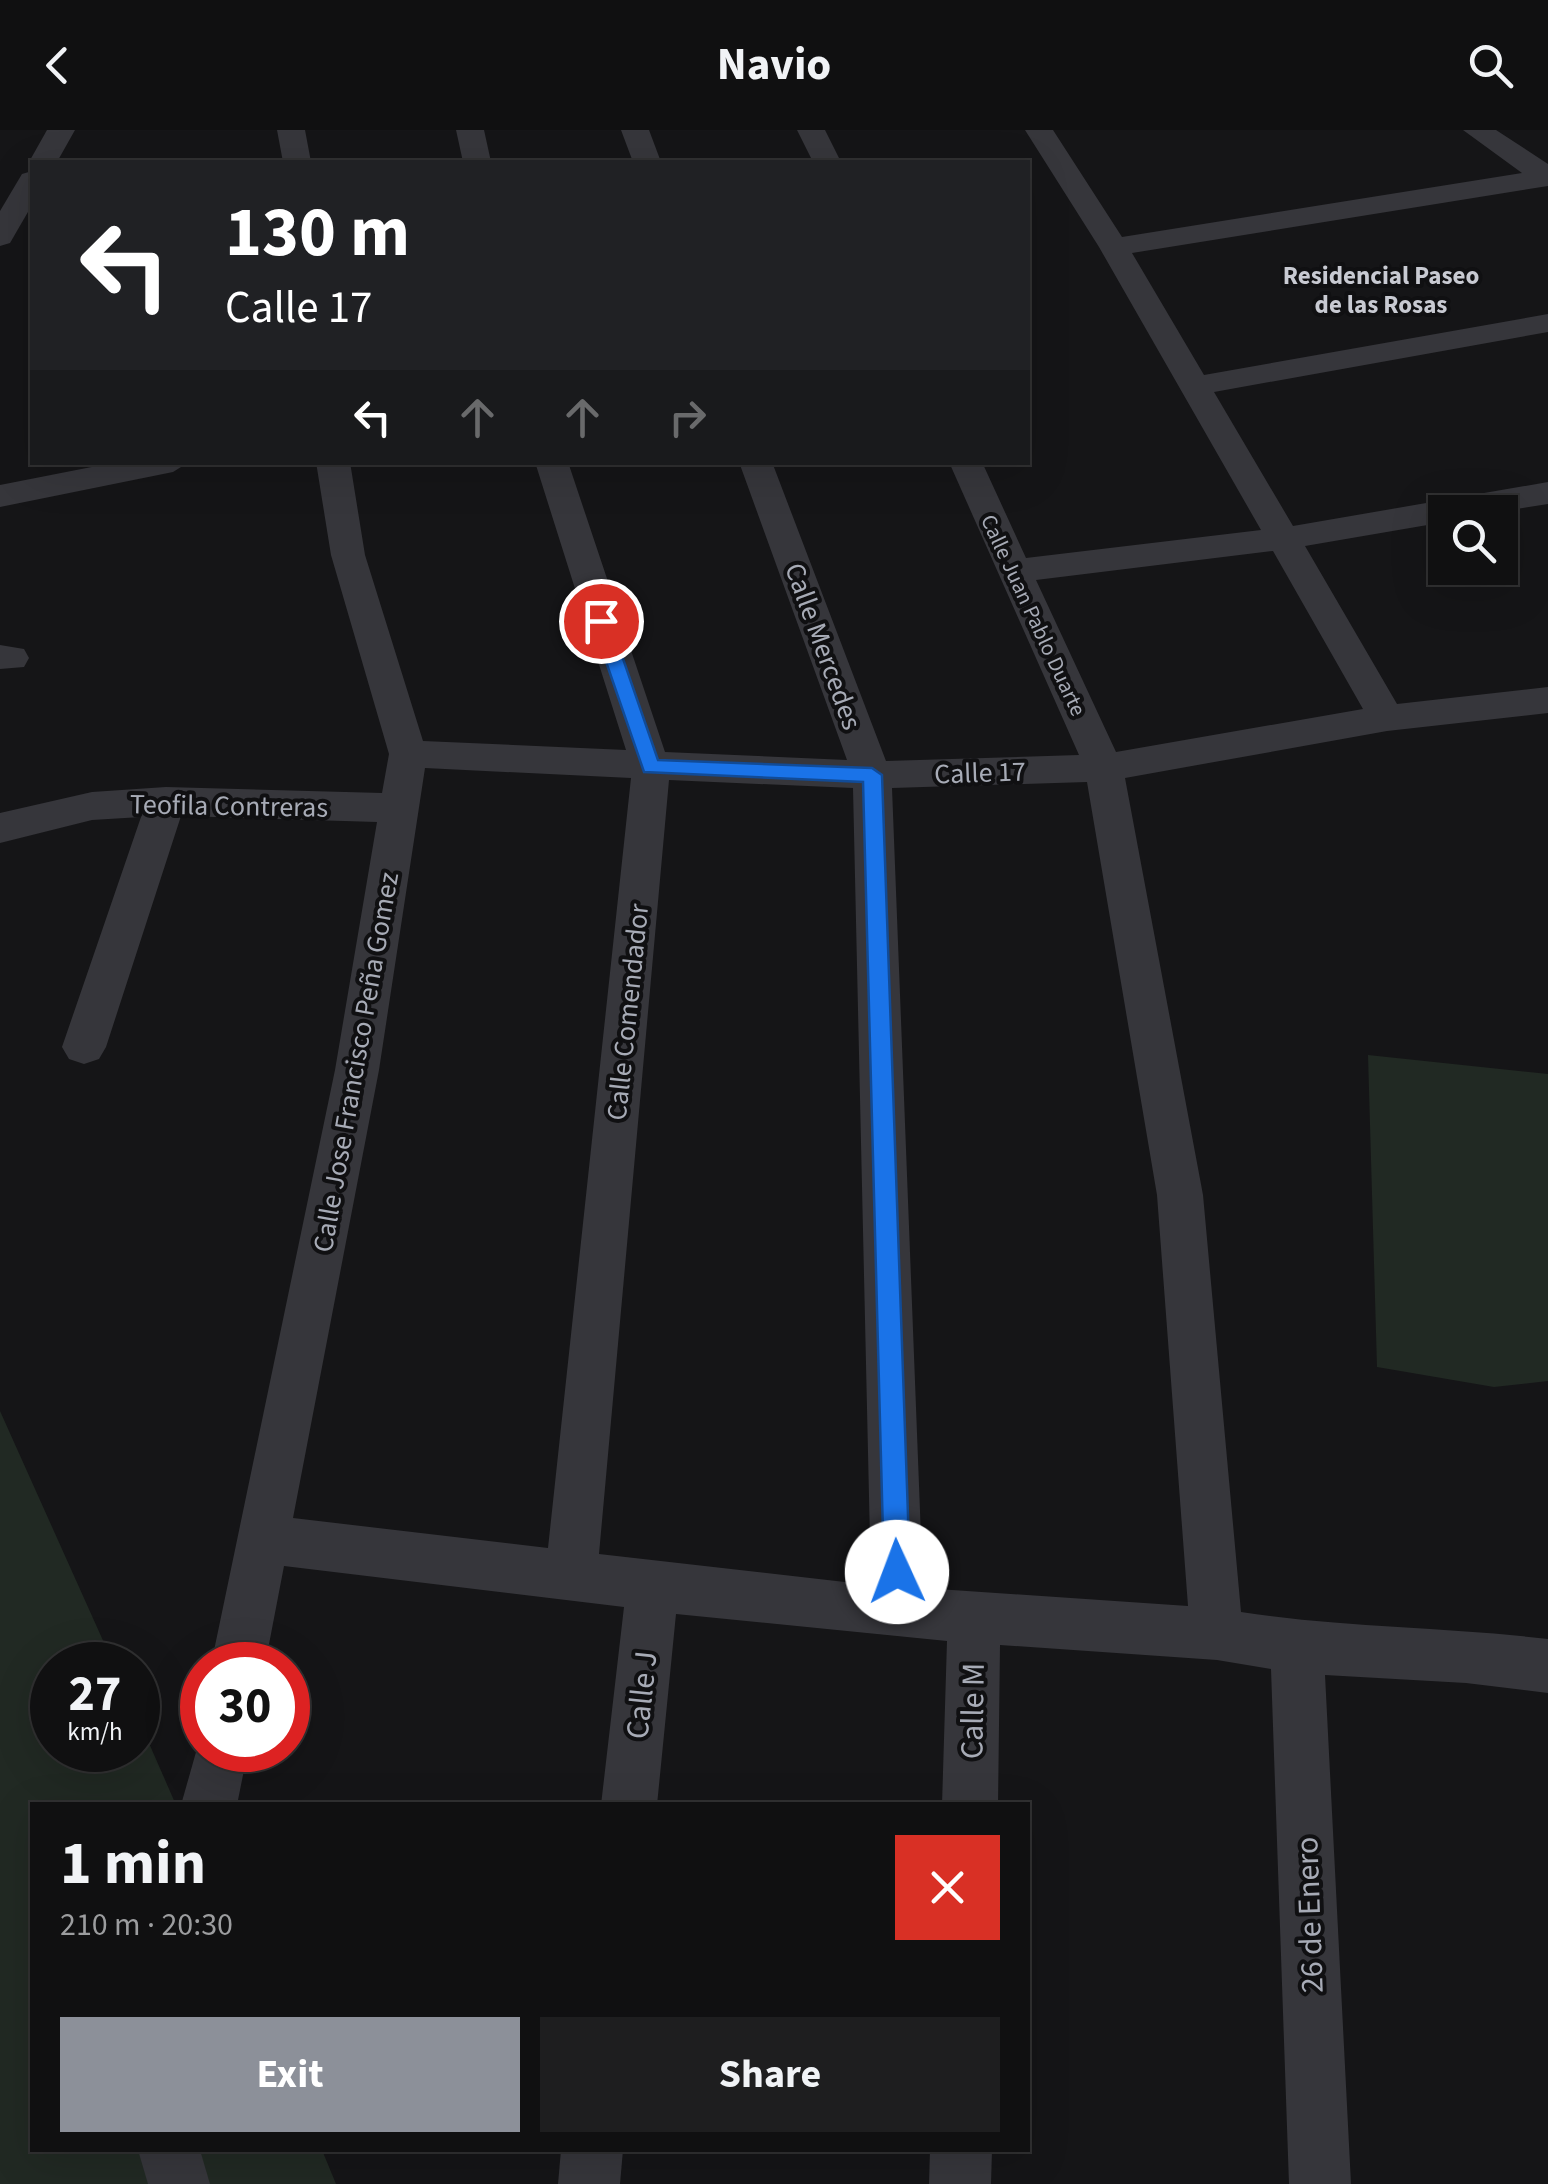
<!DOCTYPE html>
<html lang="en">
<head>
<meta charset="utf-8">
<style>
  :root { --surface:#101011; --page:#1e1e1f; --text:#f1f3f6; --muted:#9c9d9f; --line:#303031; --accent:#8c9099 }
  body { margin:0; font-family:"Source Sans 3",sans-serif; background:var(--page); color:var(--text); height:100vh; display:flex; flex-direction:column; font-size:38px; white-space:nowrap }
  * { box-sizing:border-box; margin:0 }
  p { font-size:32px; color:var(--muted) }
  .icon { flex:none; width:55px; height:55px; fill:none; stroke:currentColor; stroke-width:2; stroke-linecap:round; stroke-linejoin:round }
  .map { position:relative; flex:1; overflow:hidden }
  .side { position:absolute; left:30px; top:1672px; width:1000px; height:350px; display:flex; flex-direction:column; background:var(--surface); border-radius:0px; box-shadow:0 10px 40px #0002,0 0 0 2px var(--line) }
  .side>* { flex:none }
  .guide { position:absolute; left:30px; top:30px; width:1000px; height:305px; border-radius:0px; box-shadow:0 10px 40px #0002,0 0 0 2px var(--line); background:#202124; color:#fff; overflow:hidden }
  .tools { position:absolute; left:1428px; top:365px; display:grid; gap:20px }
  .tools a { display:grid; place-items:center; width:90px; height:90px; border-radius:0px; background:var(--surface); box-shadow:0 10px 40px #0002,0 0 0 2px var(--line); font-size:50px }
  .speed { position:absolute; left:30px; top:1512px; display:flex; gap:20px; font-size:50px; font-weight:700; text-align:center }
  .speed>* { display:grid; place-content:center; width:130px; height:130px; border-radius:50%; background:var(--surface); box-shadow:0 10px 40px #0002,0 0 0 2px var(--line); line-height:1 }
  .speed small { font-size:25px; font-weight:400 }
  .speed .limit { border:15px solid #d22; background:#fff; color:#111 }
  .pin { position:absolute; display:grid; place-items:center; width:85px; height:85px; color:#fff; margin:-42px; border:5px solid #fff; border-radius:50%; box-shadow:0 2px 10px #0007 }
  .me { position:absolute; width:110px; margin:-55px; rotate:358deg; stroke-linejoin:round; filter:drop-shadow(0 0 8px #0008) }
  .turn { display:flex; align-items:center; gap:35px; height:210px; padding:0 30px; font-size:45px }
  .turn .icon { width:130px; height:130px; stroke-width:2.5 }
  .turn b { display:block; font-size:70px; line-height:85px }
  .lanes { display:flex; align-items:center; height:95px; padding:0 30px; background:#0003; justify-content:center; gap:50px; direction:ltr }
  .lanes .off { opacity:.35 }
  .round { display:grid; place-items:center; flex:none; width:105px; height:105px; border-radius:0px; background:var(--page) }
  .head { display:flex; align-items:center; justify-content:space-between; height:170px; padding:0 30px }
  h1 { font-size:60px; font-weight:700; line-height:75px }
  .cta { display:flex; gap:20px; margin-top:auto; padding:20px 30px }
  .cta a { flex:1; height:115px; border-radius:0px; background:var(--accent); color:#fff; font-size:40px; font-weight:700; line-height:115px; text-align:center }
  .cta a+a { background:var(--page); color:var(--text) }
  header { display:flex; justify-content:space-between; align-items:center; height:130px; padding:0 30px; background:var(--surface); font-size:45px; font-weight:700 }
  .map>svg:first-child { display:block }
  .green { fill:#212923 }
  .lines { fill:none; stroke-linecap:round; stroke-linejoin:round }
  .minor { fill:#36363b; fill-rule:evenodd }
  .route { fill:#1a73e8; stroke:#114b97; stroke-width:2.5 }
  .labels { text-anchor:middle; stroke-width:8; stroke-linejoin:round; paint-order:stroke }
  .far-street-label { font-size:22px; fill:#a7abb6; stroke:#101012 }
  .far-neighbourhood-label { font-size:25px; font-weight:bold; fill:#c8cad2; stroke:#101012 }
  .street-label { font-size:28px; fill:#a7abb6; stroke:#101012 }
  .near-street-label { font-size:32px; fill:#a7abb6; stroke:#101012 }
</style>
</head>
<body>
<header><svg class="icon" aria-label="back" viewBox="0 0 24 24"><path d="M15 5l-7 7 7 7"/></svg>Navio<svg class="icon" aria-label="search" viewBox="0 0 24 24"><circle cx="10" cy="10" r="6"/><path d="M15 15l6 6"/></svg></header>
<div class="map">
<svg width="1548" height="2054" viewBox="0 0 1548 2054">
  <rect width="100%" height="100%" fill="#151517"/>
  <g class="green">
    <polygon points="1368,925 1548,944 1548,1251 1494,1257 1377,1237"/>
    <polygon points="0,1281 114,1535 52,1535 52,1620 138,1620 138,1588 176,1675 32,1675 32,2020 322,2020 336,2054 0,2054"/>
  </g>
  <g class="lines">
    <g class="minor">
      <polygon points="47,0 75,0 57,32 32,32 32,37 29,32"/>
      <polygon points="277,0 305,0 311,32 283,32"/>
      <polygon points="456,0 484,0 491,32 463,32"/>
      <polygon points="621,0 649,0 661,32 633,32"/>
      <polygon points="797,0 825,0 841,32 813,32"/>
      <path d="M1025 0H1053L1122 107 1522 43 1463 0H1496L1548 34V56L1132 123 1204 245 1548 184V202L1214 262 1293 396 1548 352V374L1497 382H1445V392L1305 416 1397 574 1548 557V583L1387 601 1125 648 1203 1065 1241 1482C1343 1498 1446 1497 1548 1509V1563L1466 1553 1325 1545 1351 2054H1289L1271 1539 1217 1530 1000 1515 998 1675H942L947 1511 676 1484 657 1675H601L624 1477 284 1436 265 1535H211L335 940 377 692 181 686 106 917 99 929 84 934 69 929 62 917 141 687 92 690 0 713V683L92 662 166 657 382 663 389 624 331 425 316 332H350L365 425 423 611 626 620 535 332H568L665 622 847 630 739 332H772L886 631 1079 625 949 332H982L1026 428 1261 400 1099 117ZM1273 421 1363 579 1116 622 1036 450ZM425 638 631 648 548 1418 293 1388 379 940ZM669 650 853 658 871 1455 599 1424ZM1087 652 1157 1065 1188 1476 923 1458 892 658Z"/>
      <polygon points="32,41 32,75 10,113 0,116 0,81 22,44"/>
      <polygon points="117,332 189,332 173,342 0,377 0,355"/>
      <polygon points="0,515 24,519 29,528 24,537 0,539"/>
      <polygon points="202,1601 202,1620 248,1620 237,1675 181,1675"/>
      <polygon points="138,2020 200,2020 210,2054 148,2054"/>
      <polygon points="561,2020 623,2020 620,2054 558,2054"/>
      <polygon points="930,2020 992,2020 991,2054 929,2054"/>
    </g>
  </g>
  <polygon class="route" points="601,485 610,491 658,630 872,638 882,645 910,1442 906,1451 897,1455 888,1451 884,1442 863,652 644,642 592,491"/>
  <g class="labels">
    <g class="far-street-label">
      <text transform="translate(1034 485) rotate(65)" y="8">Calle Juan Pablo Duarte</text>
    </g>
    <g class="far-neighbourhood-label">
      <text x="1381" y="154">Residencial Paseo<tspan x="1381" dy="29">de las Rosas</tspan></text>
    </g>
    <g class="street-label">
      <text transform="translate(824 516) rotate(70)" y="10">Calle Mercedes</text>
      <text transform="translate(980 642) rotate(-2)" y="10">Calle 17</text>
      <text transform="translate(229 675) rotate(1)" y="10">Teofila Contreras</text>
      <text transform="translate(627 882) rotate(-84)" y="10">Calle Comendador</text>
      <text transform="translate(355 932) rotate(-80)" y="10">Calle Jose Francisco Peña Gomez</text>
    </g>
    <g class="near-street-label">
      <text transform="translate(641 1565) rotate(-84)" y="11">Calle J</text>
      <text transform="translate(972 1581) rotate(-89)" y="11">Calle M</text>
      <text transform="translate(1309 1785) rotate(-92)" y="11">26 de Enero</text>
    </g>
  </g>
</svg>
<div class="tools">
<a><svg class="icon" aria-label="search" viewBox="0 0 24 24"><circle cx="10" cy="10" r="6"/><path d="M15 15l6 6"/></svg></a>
</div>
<div class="speed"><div>27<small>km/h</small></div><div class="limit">30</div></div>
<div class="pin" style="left:601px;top:491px;background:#d93025"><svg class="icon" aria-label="arrive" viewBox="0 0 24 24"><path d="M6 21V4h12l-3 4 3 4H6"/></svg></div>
<svg class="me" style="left:897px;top:1442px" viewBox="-20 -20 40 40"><circle r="19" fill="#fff"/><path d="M0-13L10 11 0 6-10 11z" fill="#1a73e8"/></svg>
<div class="guide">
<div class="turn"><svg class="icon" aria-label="left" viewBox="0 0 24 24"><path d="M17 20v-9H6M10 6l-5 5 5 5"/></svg><div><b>130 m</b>Calle 17</div></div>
<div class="lanes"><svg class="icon" aria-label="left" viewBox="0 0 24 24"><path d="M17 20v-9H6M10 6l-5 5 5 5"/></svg><svg class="icon off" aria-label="ahead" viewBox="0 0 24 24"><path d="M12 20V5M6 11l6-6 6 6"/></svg><svg class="icon off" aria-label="ahead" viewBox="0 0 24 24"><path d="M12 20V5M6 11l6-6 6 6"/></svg><svg class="icon off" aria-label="right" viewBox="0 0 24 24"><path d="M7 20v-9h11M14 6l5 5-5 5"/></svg></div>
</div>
<section class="side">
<div class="head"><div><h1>1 min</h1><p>210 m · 20:30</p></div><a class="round" style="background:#d93025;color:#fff"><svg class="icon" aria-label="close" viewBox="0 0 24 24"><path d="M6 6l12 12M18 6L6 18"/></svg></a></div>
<div class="cta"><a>Exit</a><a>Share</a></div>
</section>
</div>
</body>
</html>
